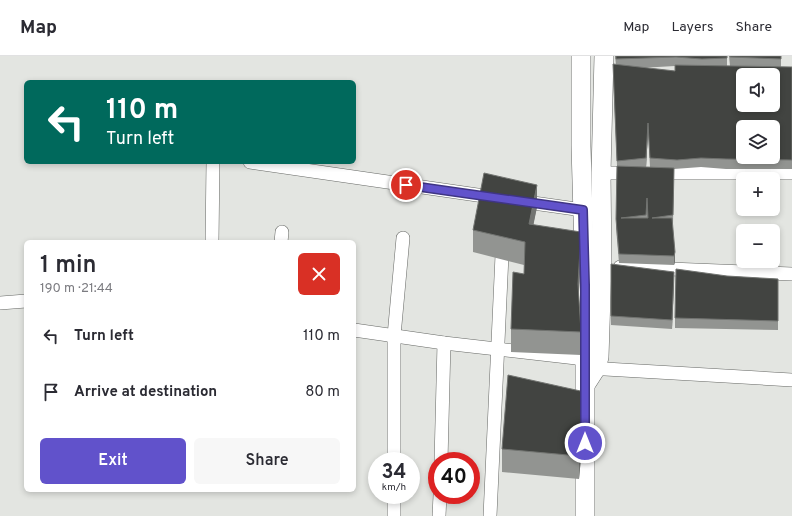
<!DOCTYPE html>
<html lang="en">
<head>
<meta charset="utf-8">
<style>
  :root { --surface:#fff; --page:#f7f7f7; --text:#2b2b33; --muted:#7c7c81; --line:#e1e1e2; --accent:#6152cb }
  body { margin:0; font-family:Overpass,sans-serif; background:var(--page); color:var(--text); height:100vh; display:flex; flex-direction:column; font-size:15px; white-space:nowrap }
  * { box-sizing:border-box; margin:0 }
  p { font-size:13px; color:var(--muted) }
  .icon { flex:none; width:22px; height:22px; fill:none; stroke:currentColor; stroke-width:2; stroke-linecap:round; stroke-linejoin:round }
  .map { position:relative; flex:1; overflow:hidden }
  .panel { position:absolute; left:24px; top:184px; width:332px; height:252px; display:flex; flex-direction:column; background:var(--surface); border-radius:6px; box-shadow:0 2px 6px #0003 }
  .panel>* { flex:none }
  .hud { position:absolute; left:24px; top:24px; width:332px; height:84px; border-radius:6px; box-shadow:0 2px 6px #0003; background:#00695c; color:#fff; overflow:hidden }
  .fabs { position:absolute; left:736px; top:12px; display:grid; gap:8px }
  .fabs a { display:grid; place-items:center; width:44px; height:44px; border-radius:6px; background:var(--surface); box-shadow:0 2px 6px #0003; font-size:20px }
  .speed { position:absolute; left:368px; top:396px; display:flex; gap:8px; font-size:20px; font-weight:700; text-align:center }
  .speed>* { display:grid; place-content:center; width:52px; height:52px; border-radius:50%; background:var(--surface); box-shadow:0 2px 6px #0003; line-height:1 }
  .speed small { font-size:10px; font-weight:400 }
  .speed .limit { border:6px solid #d22; background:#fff; color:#111 }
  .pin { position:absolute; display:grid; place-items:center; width:34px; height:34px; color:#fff; margin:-17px; border:2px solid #fff; border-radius:50%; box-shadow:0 1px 4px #0007 }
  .me { position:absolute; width:44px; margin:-22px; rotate:0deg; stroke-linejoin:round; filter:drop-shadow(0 0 3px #0008) }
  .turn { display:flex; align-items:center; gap:14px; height:84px; padding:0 16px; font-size:18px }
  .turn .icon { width:52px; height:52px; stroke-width:2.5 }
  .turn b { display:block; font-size:28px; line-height:34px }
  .round { display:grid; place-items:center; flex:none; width:42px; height:42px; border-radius:6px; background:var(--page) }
  .summary { display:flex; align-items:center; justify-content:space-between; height:68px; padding:0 16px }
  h1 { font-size:24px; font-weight:600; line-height:30px }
  .action { display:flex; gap:8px; margin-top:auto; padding:8px 16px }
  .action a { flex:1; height:46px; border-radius:6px; background:var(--accent); color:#fff; font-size:16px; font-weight:600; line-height:46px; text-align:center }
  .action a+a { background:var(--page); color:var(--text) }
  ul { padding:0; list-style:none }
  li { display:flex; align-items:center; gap:12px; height:56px; padding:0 16px }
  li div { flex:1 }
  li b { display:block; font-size:15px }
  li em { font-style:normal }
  header { display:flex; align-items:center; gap:24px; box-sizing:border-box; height:56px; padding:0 20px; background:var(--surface); border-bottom:1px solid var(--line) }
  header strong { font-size:19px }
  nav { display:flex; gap:22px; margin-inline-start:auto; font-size:14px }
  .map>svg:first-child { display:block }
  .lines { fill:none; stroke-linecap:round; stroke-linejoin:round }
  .street-casing { stroke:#666865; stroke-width:14 }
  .secondary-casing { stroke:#666865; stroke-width:20 }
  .street { stroke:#fff; stroke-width:13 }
  .secondary { stroke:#fff; stroke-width:19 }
  .wall { fill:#929491; fill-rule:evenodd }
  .shaded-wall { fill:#727471 }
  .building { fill:#424441; stroke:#727471; fill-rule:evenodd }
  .route-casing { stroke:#3f3584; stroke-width:10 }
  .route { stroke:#6152cb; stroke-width:7 }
</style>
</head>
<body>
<header>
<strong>Map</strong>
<nav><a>Map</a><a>Layers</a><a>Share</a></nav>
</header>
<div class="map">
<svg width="792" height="460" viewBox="0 0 792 460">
  <rect width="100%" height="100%" fill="#e3e5e1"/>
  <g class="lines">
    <defs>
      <g id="street">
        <polyline points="250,106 498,142"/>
        <polyline points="601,117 634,117"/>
        <polyline points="656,117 792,117"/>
        <polyline points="519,145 583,154"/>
        <polyline points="212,186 213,106"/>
        <polyline points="281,186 282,176"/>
        <polyline points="620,211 792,218"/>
        <polyline points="0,247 26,245"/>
        <polyline points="354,274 444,287 585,303"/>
        <polyline points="588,312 792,324"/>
        <polyline points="394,405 394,280 403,182"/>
        <polyline points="441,405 444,287"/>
        <polyline points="394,460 394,439"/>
        <polyline points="439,460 440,439"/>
        <polyline points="490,460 502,199"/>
      </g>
      <g id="secondary">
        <polyline points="581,0 581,90 585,229 585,460"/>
        <polyline points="587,326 596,312 599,301 602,210 601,117 604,0"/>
      </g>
    </defs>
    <use href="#street" class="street-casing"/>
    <use href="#secondary" class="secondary-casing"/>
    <use href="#street" class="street"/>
    <use href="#secondary" class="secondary"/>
  </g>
  <g class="wall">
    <path d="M615 0H727V10H730L729 0H781V11H792V113H726L701 111 674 113 673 168 672 169 675 206 674 209 619 207 616 172 617 110 613 18V8L616 9ZM675 10V15L640 12ZM648 77 650 111H646Z"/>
    <polygon points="537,151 533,169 581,198 579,239 581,276 581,299 511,296 511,273 524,218 524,209 473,196 473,174"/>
    <polygon points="611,208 674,226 672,273 611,269"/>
    <polygon points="727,220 778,223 778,274 675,272 675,262"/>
    <polygon points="585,358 579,423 502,416 502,393"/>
  </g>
  <g class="shaded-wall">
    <polygon points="648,67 648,77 646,112 646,102"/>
    <polygon points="537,129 537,151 529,191 529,168"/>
    <polygon points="581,176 581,198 578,251 578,228"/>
    <polygon points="675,196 675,206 674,209 674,200"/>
    <polygon points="674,216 674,226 672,273 672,264"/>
    <polygon points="585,336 585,358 579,423 579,400"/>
  </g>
  <g class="building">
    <polygon points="616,0 727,0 727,2 702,3 676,1 616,3"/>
    <polygon points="730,0 781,0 781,3 730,1"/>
    <path d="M613 8 675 15V9L792 11V104L726 103 701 102 677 104 650 102 648 67 646 102 617 105ZM743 19H773V49H743ZM743 71H773V101H743Z"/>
    <path d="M617 110 674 112 673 159 652 162H672L675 196 674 200 619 198 616 163ZM647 142 648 162H621L646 159Z"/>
    <polygon points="484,117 537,129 529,168 581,176 578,228 581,276 511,273 513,216 524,218 525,186 473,174"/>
    <polygon points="611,208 674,216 672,264 611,260"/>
    <polygon points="676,213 727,220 778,223 778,265 675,262"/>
    <polygon points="508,319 585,336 579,400 502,393"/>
  </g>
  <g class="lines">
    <defs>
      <polyline id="route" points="406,129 583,154 585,229 585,387"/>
    </defs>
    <use href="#route" class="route-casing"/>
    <use href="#route" class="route"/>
  </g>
</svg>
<div class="fabs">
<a><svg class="icon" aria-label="sound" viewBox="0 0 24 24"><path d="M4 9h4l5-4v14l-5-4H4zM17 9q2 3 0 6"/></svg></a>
<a><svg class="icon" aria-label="layers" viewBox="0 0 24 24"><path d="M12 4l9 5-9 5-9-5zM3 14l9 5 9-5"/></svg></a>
<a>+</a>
<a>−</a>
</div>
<div class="speed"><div>34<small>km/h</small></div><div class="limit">40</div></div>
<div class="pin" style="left:406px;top:129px;background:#d93025"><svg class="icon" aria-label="arrive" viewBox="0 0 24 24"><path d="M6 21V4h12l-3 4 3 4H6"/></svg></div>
<svg class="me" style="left:585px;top:387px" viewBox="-20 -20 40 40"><circle r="17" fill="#6152cb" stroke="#fff" stroke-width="3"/><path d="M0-11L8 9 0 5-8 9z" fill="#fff"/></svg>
<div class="hud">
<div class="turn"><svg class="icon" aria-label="left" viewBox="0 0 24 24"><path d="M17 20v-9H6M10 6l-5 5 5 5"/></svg><div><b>110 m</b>Turn left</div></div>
</div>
<section class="panel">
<div class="summary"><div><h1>1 min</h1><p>190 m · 21:44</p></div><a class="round" style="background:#d93025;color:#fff"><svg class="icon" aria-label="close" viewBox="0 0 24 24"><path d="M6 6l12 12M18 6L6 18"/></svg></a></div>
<ul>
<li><svg class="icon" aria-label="left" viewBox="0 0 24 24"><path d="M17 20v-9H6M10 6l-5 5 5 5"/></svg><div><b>Turn left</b></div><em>110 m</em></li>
<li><svg class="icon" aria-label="arrive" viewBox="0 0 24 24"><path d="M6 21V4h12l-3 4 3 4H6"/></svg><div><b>Arrive at destination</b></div><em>80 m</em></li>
</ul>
<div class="action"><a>Exit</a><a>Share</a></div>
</section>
</div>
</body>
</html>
